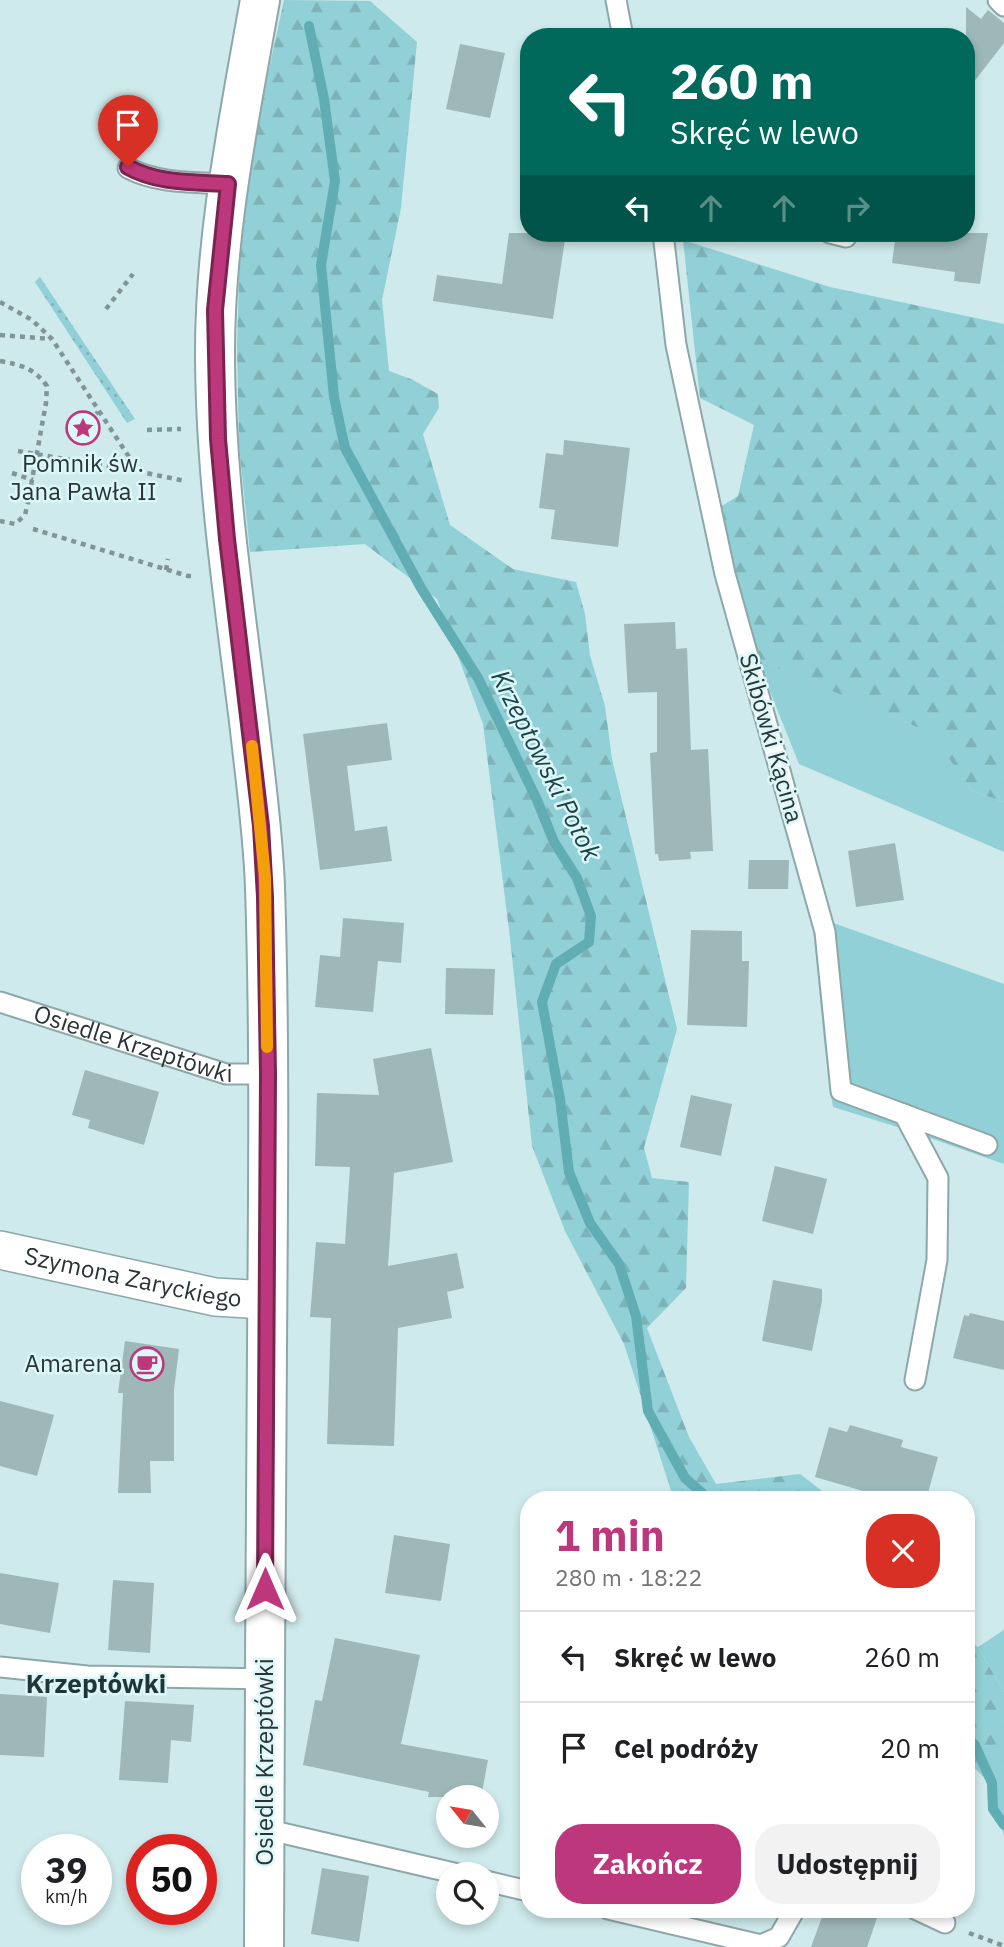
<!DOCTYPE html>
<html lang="pl">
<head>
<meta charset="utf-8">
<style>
  :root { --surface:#fff; --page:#f2f2f2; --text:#202124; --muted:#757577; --line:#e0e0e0; --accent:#bc377b }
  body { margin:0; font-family:"IBM Plex Sans",sans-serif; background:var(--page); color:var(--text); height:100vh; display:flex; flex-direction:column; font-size:26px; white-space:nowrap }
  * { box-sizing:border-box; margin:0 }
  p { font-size:23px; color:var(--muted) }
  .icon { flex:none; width:38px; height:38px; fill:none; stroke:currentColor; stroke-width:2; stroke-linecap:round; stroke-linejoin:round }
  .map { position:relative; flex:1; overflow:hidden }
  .drawer { position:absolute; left:520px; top:1491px; width:455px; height:427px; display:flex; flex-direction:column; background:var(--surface); border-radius:28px; box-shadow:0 4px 10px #0003 }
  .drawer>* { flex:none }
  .banner { position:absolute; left:520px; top:28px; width:455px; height:214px; border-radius:28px; box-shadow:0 4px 10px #0003; background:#00695c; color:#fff; overflow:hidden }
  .needle { width:46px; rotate:300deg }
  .controls { position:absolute; left:436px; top:1785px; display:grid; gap:14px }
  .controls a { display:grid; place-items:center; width:63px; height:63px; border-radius:50%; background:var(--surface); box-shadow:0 4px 10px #0003; font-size:35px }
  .speed { position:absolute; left:21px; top:1834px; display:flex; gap:14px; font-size:35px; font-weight:700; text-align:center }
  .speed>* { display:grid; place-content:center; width:91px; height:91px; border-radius:50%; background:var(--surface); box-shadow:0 4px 10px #0003; line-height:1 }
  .speed small { font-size:18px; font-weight:400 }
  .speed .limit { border:10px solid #d22; background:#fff; color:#111 }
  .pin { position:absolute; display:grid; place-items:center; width:60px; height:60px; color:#fff; margin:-72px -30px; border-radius:50% 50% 50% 0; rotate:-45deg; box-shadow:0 0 7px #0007 }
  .pin .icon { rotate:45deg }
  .me { position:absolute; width:77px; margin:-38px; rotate:0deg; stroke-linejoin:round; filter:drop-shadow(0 0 5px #0008) }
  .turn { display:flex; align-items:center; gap:24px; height:147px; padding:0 35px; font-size:32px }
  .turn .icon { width:91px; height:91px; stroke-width:2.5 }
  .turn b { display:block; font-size:49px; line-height:60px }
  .lanes { display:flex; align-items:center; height:66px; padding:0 35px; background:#0003; justify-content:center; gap:35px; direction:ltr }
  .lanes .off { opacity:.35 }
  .round { display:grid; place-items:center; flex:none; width:74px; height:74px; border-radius:28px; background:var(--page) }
  .overview { display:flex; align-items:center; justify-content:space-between; height:119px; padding:0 35px }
  h1 { font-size:42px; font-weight:800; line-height:52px; color:var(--accent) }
  .action { display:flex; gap:14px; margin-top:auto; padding:14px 35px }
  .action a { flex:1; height:80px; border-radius:28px; background:var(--accent); color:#fff; font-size:28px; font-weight:800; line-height:80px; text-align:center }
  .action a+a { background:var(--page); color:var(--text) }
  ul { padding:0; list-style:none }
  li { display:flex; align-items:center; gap:21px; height:91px; padding:0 35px; border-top:2px solid var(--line) }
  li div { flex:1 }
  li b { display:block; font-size:26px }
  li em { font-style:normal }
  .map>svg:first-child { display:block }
  .grass { fill:#91d0d6 }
  .forest { fill:url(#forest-firs) }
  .garden { fill:url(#garden-dots) }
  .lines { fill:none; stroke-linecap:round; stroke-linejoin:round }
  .stream { stroke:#61adb4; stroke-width:10 }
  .building { fill:#9eb7b9 }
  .service-casing { stroke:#8ea7a9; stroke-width:23 }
  .minor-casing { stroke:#8ea7a9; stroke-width:40 }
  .secondary-casing { stroke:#8ea7a9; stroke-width:42 }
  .path { stroke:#819496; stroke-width:4.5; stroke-dasharray:5 5; stroke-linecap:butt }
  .service { stroke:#fff; stroke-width:19 }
  .minor { stroke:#fff; stroke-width:37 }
  .secondary { stroke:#fff; stroke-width:38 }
  .route-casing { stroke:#7a2450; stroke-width:18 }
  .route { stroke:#bc377b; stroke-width:12 }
  .slow { stroke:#f59e0b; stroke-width:12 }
  .labels { text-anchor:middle; stroke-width:5; stroke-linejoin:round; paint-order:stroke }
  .poi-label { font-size:24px; fill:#2a3435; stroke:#dcf7f9 }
  .street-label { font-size:24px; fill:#2a3435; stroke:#dcf7f9 }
  .water-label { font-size:26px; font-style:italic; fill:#1d4246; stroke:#dcf7f9 }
  .neighbourhood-label { font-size:26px; font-weight:bold; fill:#1f3537; stroke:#dcf7f9 }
</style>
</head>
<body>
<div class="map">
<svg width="1004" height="1947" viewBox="0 0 1004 1947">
  <defs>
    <pattern id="forest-firs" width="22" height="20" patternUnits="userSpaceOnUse" patternTransform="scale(1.75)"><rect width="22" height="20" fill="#91d0d6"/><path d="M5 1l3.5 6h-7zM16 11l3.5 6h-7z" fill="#7db3b8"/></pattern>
    <pattern id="garden-dots" width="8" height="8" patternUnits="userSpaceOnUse" patternTransform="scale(1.75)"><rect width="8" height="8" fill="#91d0d6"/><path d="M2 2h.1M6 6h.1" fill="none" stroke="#7db3b8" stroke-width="1.8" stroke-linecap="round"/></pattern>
  </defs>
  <rect width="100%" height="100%" fill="#cfeaec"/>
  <g class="grass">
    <polygon points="757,659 932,733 972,791 1004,802 1004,852 799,764"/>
    <path d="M811 915 1004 984V1164L907 1130 833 1107C822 1043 820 979 811 915Z"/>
    <polygon points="1004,1630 1004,1692 978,1647"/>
  </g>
  <g class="forest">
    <polygon points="284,0 370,1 417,42 401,208 382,300 389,371 411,379 438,394 439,408 423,434 450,525 513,569 576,582 585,614 590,655 605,706 612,759 677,1029 644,1148 652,1178 689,1182 686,1288 647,1328 689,1437 716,1484 800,1474 834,1500 674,1500 624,1344 565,1231 532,1146 510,938 483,724 437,599 365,544 250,552 239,445 237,346 240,242 262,101"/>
    <polygon points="683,240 830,287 1004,324 1004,802 972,791 931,733 757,659 720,507 738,496 754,425 700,398"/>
    <polygon points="966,1639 978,1647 1004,1692 1004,1837 992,1786 966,1759"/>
  </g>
  <polygon class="garden" points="40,277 135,419 127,423 35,282"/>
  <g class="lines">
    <g class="stream">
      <polyline points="309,26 324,99 335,181 321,265 334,397 345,448 421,588 478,678 537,800 554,842 577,878 591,916 589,942 556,964 542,1002 560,1099 569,1172 590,1223 619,1264 636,1316 648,1411 685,1478 710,1500"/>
      <polyline points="966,1738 975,1745 992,1783 993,1809 1004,1825"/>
    </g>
  </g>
  <g class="building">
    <polygon points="966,7 981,19 988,10 1004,23 1004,43 966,92"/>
    <polygon points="460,44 505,53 490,118 446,109"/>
    <polygon points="509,233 566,233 553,319 433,301 437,275 502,284"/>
    <polygon points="896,233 988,233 980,284 954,281 955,272 892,263"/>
    <polygon points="564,440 630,448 618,547 551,539 555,510 539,508 546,453 563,455"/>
    <polygon points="675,622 676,649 687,648 691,750 708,749 713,851 690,852 691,859 659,861 658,854 655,854 650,753 657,752 657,692 628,693 624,624"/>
    <polygon points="387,723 392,760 347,766 355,831 387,826 392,861 320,870 303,734"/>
    <polygon points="895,843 904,900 856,907 848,851"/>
    <polygon points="749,860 789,860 788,889 748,889"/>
    <polygon points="343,918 404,923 401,963 378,961 373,1012 315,1007 320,955 340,957"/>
    <polygon points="691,930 742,931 742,961 749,961 747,1027 687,1025"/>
    <polygon points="446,968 495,969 493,1015 445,1014"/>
    <polygon points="431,1048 453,1162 394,1173 388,1266 457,1253 464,1288 447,1292 452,1318 398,1328 394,1446 327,1444 331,1318 310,1317 316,1242 345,1244 350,1167 315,1166 317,1093 379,1095 373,1059"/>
    <polygon points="85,1070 159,1092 144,1145 88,1128 90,1120 72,1115"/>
    <polygon points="691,1095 732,1104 721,1156 680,1147"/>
    <polygon points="775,1166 827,1179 813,1234 762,1221"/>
    <polygon points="773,1280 822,1289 822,1301 812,1351 762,1341"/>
    <polygon points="970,1313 1004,1321 1004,1370 953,1358 964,1315 969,1316"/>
    <polygon points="125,1341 179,1349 174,1390 174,1461 150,1461 151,1493 118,1493 123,1393 118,1393"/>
    <polygon points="0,1401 54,1415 37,1476 0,1466"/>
    <polygon points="850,1425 903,1440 901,1447 938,1457 926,1500 894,1500 815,1477 829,1427 847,1432"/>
    <polygon points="394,1535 450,1544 441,1601 385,1593"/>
    <polygon points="0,1573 59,1583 50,1633 0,1624"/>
    <polygon points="113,1580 154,1583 150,1653 108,1650"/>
    <polygon points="335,1638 420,1655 401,1744 488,1760 481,1797 428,1797 429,1792 303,1765 315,1700 322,1701"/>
    <polygon points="0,1694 47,1697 44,1757 0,1755"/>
    <polygon points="125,1701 194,1705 191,1742 171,1740 168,1783 119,1780"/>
    <polygon points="322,1868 369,1876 359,1942 311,1934"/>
    <polygon points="825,1909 851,1909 877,1918 867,1947 811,1947"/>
  </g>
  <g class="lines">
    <defs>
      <g id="service">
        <polyline points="616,0 623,37"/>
        <polyline points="998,0 1004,6"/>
        <path d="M128 168C158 184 195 182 228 184"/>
        <polyline points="663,233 676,345 725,574 825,932 841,1091 987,1145"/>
        <polyline points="830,233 846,237"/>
        <path id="s1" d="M0 1002 226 1074H268"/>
        <polyline points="904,1114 938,1178 937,1260 915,1380"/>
        <polyline points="0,1667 87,1676 265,1679"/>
        <polyline points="265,1829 458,1874"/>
        <polyline points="486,1881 528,1891"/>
        <polyline points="608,1909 761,1945 779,1937 795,1909"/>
        <polyline points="915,1909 945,1923"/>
      </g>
      <g id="minor">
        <path id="s2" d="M0 1250 215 1297 267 1300"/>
      </g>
      <path id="secondary" d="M260 0C239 119 214 238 215 360 216 481 234 601 249 721 255 776 263 831 265 887 270 1041 268 1195 267 1348 265 1548 265 1747 264 1947"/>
    </defs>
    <use href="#service" class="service-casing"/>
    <use href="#minor" class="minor-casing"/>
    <use href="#secondary" class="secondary-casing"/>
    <g class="path">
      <polyline points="0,302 32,320 52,339 131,460 146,473 185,481"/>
      <polyline points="106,309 133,274"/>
      <polyline points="0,335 51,339"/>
      <path d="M0 361C21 365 34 368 47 386L46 403 28 502 25 515 15 524 0 521"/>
      <polyline points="89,421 98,412"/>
      <polyline points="147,430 181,429"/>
      <polyline points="18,451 111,467 131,460"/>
      <polyline points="12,473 33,480"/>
      <polyline points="33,529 188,576 194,576"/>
      <polyline points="166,570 168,559"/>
      <polyline points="969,1933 1004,1946"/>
    </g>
    <use href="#service" class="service"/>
    <use href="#minor" class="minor"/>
    <use href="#secondary" class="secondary"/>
  </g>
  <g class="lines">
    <defs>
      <path id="route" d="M128 167C158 184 195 182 228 184L215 310 218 439 227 539 261 826 265 897 268 1074 265 1589"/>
    </defs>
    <use href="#route" class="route-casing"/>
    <use href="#route" class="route"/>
    <polyline class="slow" points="252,746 265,877 267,1047"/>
  </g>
  <defs>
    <symbol id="sight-ring" viewBox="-11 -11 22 22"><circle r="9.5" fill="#dcf7f9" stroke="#bc377b" stroke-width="1.5"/><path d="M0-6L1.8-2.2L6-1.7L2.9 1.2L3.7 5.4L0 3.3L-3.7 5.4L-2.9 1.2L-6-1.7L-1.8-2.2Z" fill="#bc377b"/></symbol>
    <symbol id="cafe-ring" viewBox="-11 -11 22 22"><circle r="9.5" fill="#dcf7f9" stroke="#bc377b" stroke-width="1.5"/><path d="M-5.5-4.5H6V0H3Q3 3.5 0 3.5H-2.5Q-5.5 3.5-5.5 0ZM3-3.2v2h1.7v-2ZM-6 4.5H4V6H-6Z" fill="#bc377b"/></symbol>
  </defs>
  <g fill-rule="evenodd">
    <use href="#sight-ring" x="64" y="409" width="38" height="38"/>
    <use href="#cafe-ring" x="128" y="1345" width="38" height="38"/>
  </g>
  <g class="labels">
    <g class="poi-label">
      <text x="83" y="472">Pomnik św.<tspan x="83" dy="28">Jana Pawła II</tspan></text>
      <text x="122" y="1372" text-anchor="end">Amarena</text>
    </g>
    <g class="street-label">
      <text transform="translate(771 738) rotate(74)" y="8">Skibówki Kącina</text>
      <text dy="8" stroke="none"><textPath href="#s1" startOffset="140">Osiedle Krzeptówki</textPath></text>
      <text dy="8" stroke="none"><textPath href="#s2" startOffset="136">Szymona Zaryckiego</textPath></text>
      <text transform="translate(265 1762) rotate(-90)" y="8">Osiedle Krzeptówki</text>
    </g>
    <g class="water-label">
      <text transform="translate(546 765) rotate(63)" y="9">Krzeptowski Potok</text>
    </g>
    <g class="neighbourhood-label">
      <text x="96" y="1693">Krzeptówki</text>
    </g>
  </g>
</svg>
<div class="controls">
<a><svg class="needle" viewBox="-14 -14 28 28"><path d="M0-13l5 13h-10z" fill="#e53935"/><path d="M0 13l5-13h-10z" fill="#757577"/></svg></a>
<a><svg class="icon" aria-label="search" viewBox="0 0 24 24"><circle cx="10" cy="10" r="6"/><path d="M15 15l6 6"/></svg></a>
</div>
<div class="speed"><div>39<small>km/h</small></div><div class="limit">50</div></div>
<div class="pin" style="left:128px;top:167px;background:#d93025"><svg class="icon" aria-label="arrive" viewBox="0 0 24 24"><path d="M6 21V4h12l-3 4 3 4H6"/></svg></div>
<svg class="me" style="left:265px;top:1589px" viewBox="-20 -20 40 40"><path d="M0-17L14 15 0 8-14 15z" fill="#bc377b" stroke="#fff" stroke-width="4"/></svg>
<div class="banner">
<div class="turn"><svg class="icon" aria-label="left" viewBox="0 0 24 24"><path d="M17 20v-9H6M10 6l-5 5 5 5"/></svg><div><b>260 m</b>Skręć w lewo</div></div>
<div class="lanes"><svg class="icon" aria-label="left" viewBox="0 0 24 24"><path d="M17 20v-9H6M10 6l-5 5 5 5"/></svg><svg class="icon off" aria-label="ahead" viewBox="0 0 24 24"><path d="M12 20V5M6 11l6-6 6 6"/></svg><svg class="icon off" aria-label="ahead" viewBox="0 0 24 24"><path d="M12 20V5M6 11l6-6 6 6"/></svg><svg class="icon off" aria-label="right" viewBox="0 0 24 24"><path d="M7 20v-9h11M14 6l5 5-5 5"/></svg></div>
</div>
<section class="drawer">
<div class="overview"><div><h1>1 min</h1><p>280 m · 18:22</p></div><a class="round" style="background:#d93025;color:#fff"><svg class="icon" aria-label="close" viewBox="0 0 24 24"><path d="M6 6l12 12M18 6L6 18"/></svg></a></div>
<ul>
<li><svg class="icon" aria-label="left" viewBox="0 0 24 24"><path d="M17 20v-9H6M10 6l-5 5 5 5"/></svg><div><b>Skręć w lewo</b></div><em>260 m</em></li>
<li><svg class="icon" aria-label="arrive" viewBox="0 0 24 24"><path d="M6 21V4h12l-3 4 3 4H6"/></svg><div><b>Cel podróży</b></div><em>20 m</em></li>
</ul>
<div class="action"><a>Zakończ</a><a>Udostępnij</a></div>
</section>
</div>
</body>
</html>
